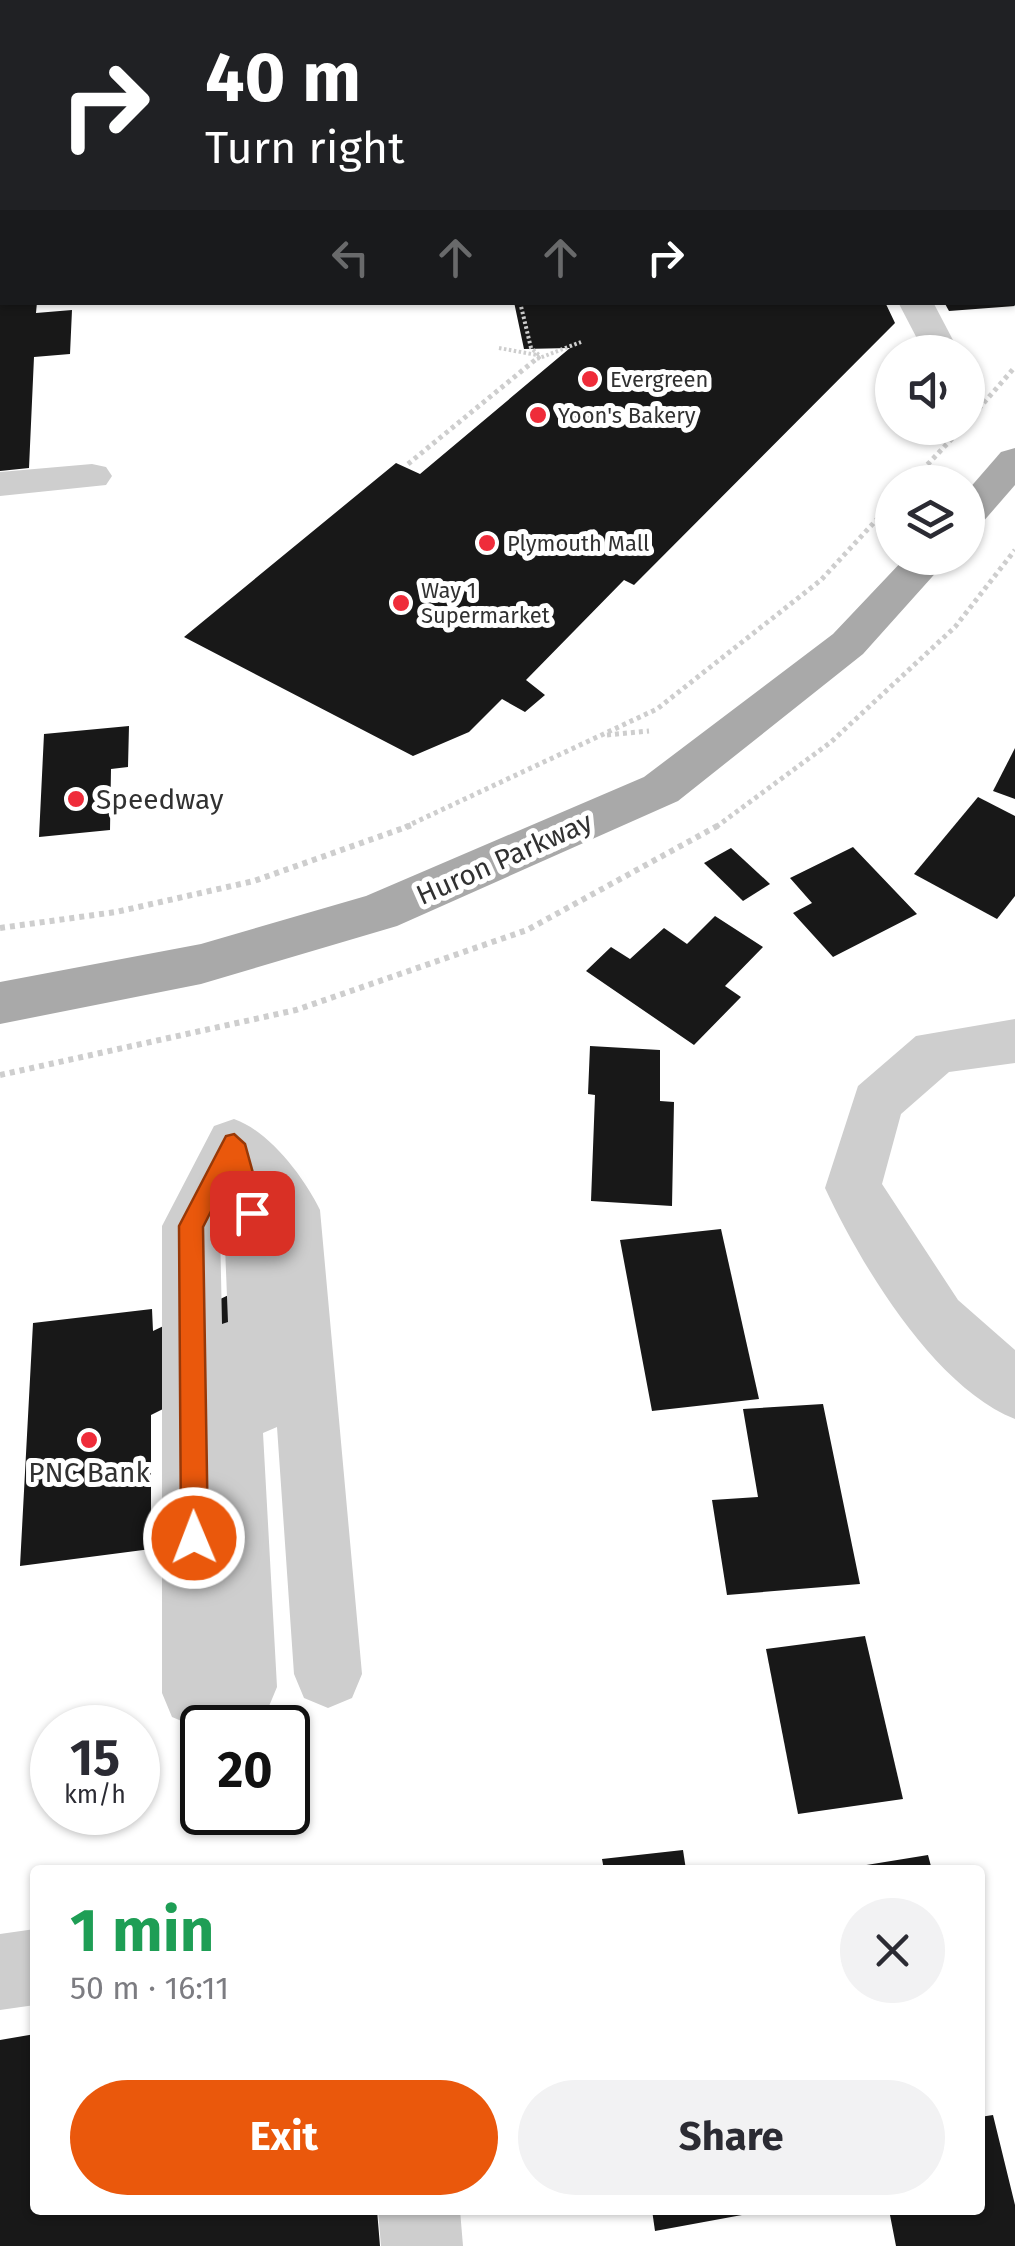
<!DOCTYPE html>
<html lang="en">
<head>
<meta charset="utf-8">
<style>
  :root { --surface:#fff; --page:#f2f2f3; --text:#2b2b33; --muted:#7c7c81; --accent:#ea580c }
  body { margin:0; font-family:"Fira Sans",sans-serif; background:var(--page); color:var(--text); height:100vh; display:flex; flex-direction:column; font-size:38px; white-space:nowrap }
  * { box-sizing:border-box; margin:0 }
  p { font-size:32px; color:var(--muted) }
  .icon { flex:none; width:55px; height:55px; fill:none; stroke:currentColor; stroke-width:2; stroke-linecap:round; stroke-linejoin:round }
  .map { position:relative; flex:1; overflow:hidden }
  .side { position:absolute; left:30px; top:1865px; width:955px; height:350px; display:flex; flex-direction:column; background:var(--surface); border-radius:10px; box-shadow:0 2px 8px #0004 }
  .side>* { flex:none }
  .banner { position:absolute; left:0px; top:0px; width:1015px; height:305px; box-shadow:0 2px 8px #0004; background:#202124; color:#fff; overflow:hidden }
  .buttons { position:absolute; left:875px; top:335px; display:grid; gap:20px }
  .buttons a { display:grid; place-items:center; width:110px; height:110px; border-radius:50%; background:var(--surface); box-shadow:0 2px 8px #0004; font-size:50px }
  .speed { position:absolute; left:30px; top:1705px; display:flex; gap:20px; font-size:50px; font-weight:700; text-align:center }
  .speed>* { display:grid; place-content:center; width:130px; height:130px; border-radius:50%; background:var(--surface); box-shadow:0 2px 8px #0004; line-height:1 }
  .speed small { font-size:25px; font-weight:400 }
  .speed .limit { border:5px solid #111; border-radius:15px; background:#fff; color:#111 }
  .pin { position:absolute; display:grid; place-items:center; width:85px; height:85px; color:#fff; margin:-42px; border-radius:20px; box-shadow:0 5px 15px #0006 }
  .me { position:absolute; width:110px; margin:-55px; rotate:359deg; stroke-linejoin:round; filter:drop-shadow(0 0 8px #0008) }
  .turn { display:flex; align-items:center; gap:35px; height:210px; padding:0 40px; font-size:45px }
  .turn .icon { width:130px; height:130px; stroke-width:2.5 }
  .turn b { display:block; font-size:70px; line-height:85px }
  .lanes { display:flex; align-items:center; height:95px; padding:0 40px; background:#0003; justify-content:center; gap:50px; direction:ltr }
  .lanes .off { opacity:.35 }
  .round { display:grid; place-items:center; flex:none; width:105px; height:105px; border-radius:52px; background:var(--page) }
  .summary { display:flex; align-items:center; justify-content:space-between; height:170px; padding:0 40px }
  h1 { font-size:60px; font-weight:700; line-height:75px; color:#1e9e55 }
  .action { display:flex; gap:20px; margin-top:auto; padding:20px 40px }
  .action a { flex:1; height:115px; border-radius:60px; background:var(--accent); color:#fff; font-size:40px; font-weight:700; line-height:115px; text-align:center }
  .action a+a { background:var(--page); color:var(--text) }
  .map>svg:first-child { display:block }
  .building { fill:#181818 }
  .lines { fill:none; stroke-linecap:round; stroke-linejoin:round }
  .path-far2 { stroke:#cecece; stroke-width:4; stroke-dasharray:2.5 2.5; stroke-linecap:butt }
  .path-far1 { stroke:#cecece; stroke-width:5; stroke-dasharray:4 4; stroke-linecap:butt }
  .path { stroke:#cecece; stroke-width:6; stroke-dasharray:5 5; stroke-linecap:butt }
  .minor { fill:#cecece; fill-rule:evenodd }
  .major { fill:#a9a9a9; fill-rule:evenodd }
  .route { fill:#ea580c; stroke:#983908; stroke-width:2.5 }
  .poi-dot { fill:#ef2c3a; stroke:#fff; stroke-width:4 }
  .labels { text-anchor:middle; stroke-width:10; stroke-linejoin:round; paint-order:stroke }
  .far-poi-label { font-size:22px; fill:#313131; stroke:#fff; text-anchor:start }
  .poi-label { font-size:28px; fill:#313131; stroke:#fff; text-anchor:start }
  .street-label { font-size:28px; fill:#313131; stroke:#fff }
</style>
</head>
<body>
<div class="map">
<svg width="1015" height="2246" viewBox="0 0 1015 2246">
  <rect width="100%" height="100%" fill="#fff"/>
  <g class="building">
    <polygon points="0,302 37,302 36,313 72,310 70,354 34,357 29,468 0,471"/>
    <polygon points="514,302 885,302 895,323 634,585 624,580 526,680 545,695 525,712 502,699 469,732 413,756 184,637 396,463 420,474 570,348 524,349"/>
    <polygon points="944,302 1012,302 1015,306 949,311"/>
    <polygon points="129,726 128,767 111,769 110,830 39,837 44,734"/>
    <polygon points="1015,748 1015,799 993,791"/>
    <polygon points="978,797 1015,816 1015,896 997,919 914,874"/>
    <polygon points="853,847 917,914 833,957 793,913 812,903 790,878"/>
    <polygon points="731,848 770,884 743,901 704,863"/>
    <polygon points="715,916 763,947 725,986 741,997 694,1045 586,971 611,947 630,959 664,928 687,944"/>
    <polygon points="590,1046 660,1050 660,1101 674,1102 672,1206 591,1201 595,1095 588,1094"/>
    <polygon points="721,1229 759,1399 652,1411 620,1240"/>
    <polygon points="298,1262 303,1339 151,1415 151,1549 20,1566 33,1323 152,1309 153,1331"/>
    <polygon points="823,1404 860,1584 727,1595 712,1500 758,1497 743,1409"/>
    <polygon points="865,1636 903,1799 798,1814 766,1649"/>
    <polygon points="683,1850 686,1870 604,1870 602,1859"/>
    <polygon points="928,1855 932,1870 848,1870 848,1868"/>
    <polygon points="35,2034 35,2210 377,2210 380,2246 0,2246 0,2040"/>
    <polygon points="993,2115 1015,2205 1015,2246 896,2246 889,2210 980,2210 980,2117"/>
    <polygon points="652,2210 742,2210 742,2215 655,2231"/>
  </g>
  <g class="lines">
    <g class="path-far2">
      <polyline points="520,302 531,348 540,356"/>
      <polyline points="499,348 537,355"/>
      <polyline points="537,359 581,342"/>
    </g>
    <g class="path-far1">
      <polyline points="968,421 1015,367"/>
      <polyline points="408,464 540,356"/>
      <polyline points="911,482 962,428"/>
      <polyline points="607,735 649,731"/>
      <polyline points="405,827 657,709 821,580 892,503"/>
      <polyline points="716,827 831,742 955,627 1015,550"/>
    </g>
    <g class="path">
      <polyline points="0,928 116,912 254,881 412,825"/>
      <polyline points="0,1075 296,1010 527,930 719,825"/>
    </g>
    <g class="minor">
      <rect x="0" y="279" width="2" height="20"/>
      <polygon points="898,302 933,302 954,342 949,350 923,350"/>
      <polygon points="92,464 106,467 112,476 106,485 0,496 0,472"/>
      <path d="M1015 1019V1063L949 1072 901 1114 882 1184 958 1300 1015 1350V1419C934 1387 861 1265 825 1188L858 1086 916 1036Z"/>
      <path d="M234 1119C269 1131 304 1177 320 1210L362 1674 352 1698 328 1708 304 1698 294 1674 277 1427 263 1433 277 1687 267 1711 243 1721 222 1713 196 1727 172 1717 162 1693V1226L214 1126ZM224 1220 228 1322 222 1324 220 1227Z"/>
      <polygon points="35,1929 35,2005 0,2010 0,1934"/>
      <polygon points="378,2210 460,2210 463,2246 381,2246"/>
    </g>
    <g class="major">
      <polygon points="1015,0 1015,16 1012,16 1012,2 1002,2"/>
      <rect x="0" y="66" width="2" height="18"/>
      <polygon points="1015,448 1015,485 982,523 968,527 968,490 1001,452"/>
      <polygon points="905,558 949,558 863,654 678,801 397,926 201,984 0,1024 0,982 201,944 366,896 644,777 833,634"/>
    </g>
  </g>
  <polygon class="route" points="234,1134 245,1144 264,1213 252,1224 244,1221 230,1174 203,1227 208,1538 204,1547 194,1551 185,1547 181,1538 179,1226 226,1136"/>
  <g class="poi-dot">
    <circle cx="590" cy="379" r="10"/>
    <circle cx="538" cy="415" r="10"/>
    <circle cx="487" cy="543" r="10"/>
    <circle cx="401" cy="603" r="10"/>
    <circle cx="76" cy="799" r="10"/>
    <circle cx="89" cy="1440" r="10"/>
  </g>
  <g class="labels">
    <g class="far-poi-label">
      <text x="610" y="387">Evergreen</text>
      <text x="558" y="423">Yoon's Bakery</text>
      <text x="507" y="551">Plymouth Mall</text>
      <text x="421" y="598">Way 1<tspan x="421" dy="25">Supermarket</tspan></text>
    </g>
    <g class="poi-label">
      <text x="96" y="809">Speedway</text>
      <text x="89" y="1482" text-anchor="middle">PNC Bank</text>
    </g>
    <g class="street-label">
      <text transform="translate(504 858) rotate(-24)" y="10">Huron Parkway</text>
    </g>
  </g>
</svg>
<div class="buttons">
<a><svg class="icon" aria-label="sound" viewBox="0 0 24 24"><path d="M4 9h4l5-4v14l-5-4H4zM17 9q2 3 0 6"/></svg></a>
<a><svg class="icon" aria-label="layers" viewBox="0 0 24 24"><path d="M12 4l9 5-9 5-9-5zM3 14l9 5 9-5"/></svg></a>
</div>
<div class="speed"><div>15<small>km/h</small></div><div class="limit">20</div></div>
<div class="pin" style="left:252px;top:1213px;background:#d93025"><svg class="icon" aria-label="arrive" viewBox="0 0 24 24"><path d="M6 21V4h12l-3 4 3 4H6"/></svg></div>
<svg class="me" style="left:194px;top:1538px" viewBox="-20 -20 40 40"><circle r="17" fill="#ea580c" stroke="#fff" stroke-width="3"/><path d="M0-11L8 9 0 5-8 9z" fill="#fff"/></svg>
<div class="banner">
<div class="turn"><svg class="icon" aria-label="right" viewBox="0 0 24 24"><path d="M7 20v-9h11M14 6l5 5-5 5"/></svg><div><b>40 m</b>Turn right</div></div>
<div class="lanes"><svg class="icon off" aria-label="left" viewBox="0 0 24 24"><path d="M17 20v-9H6M10 6l-5 5 5 5"/></svg><svg class="icon off" aria-label="ahead" viewBox="0 0 24 24"><path d="M12 20V5M6 11l6-6 6 6"/></svg><svg class="icon off" aria-label="ahead" viewBox="0 0 24 24"><path d="M12 20V5M6 11l6-6 6 6"/></svg><svg class="icon" aria-label="right" viewBox="0 0 24 24"><path d="M7 20v-9h11M14 6l5 5-5 5"/></svg></div>
</div>
<section class="side">
<div class="summary"><div><h1>1 min</h1><p>50 m · 16:11</p></div><a class="round"><svg class="icon" aria-label="close" viewBox="0 0 24 24"><path d="M6 6l12 12M18 6L6 18"/></svg></a></div>
<div class="action"><a>Exit</a><a>Share</a></div>
</section>
</div>
</body>
</html>
